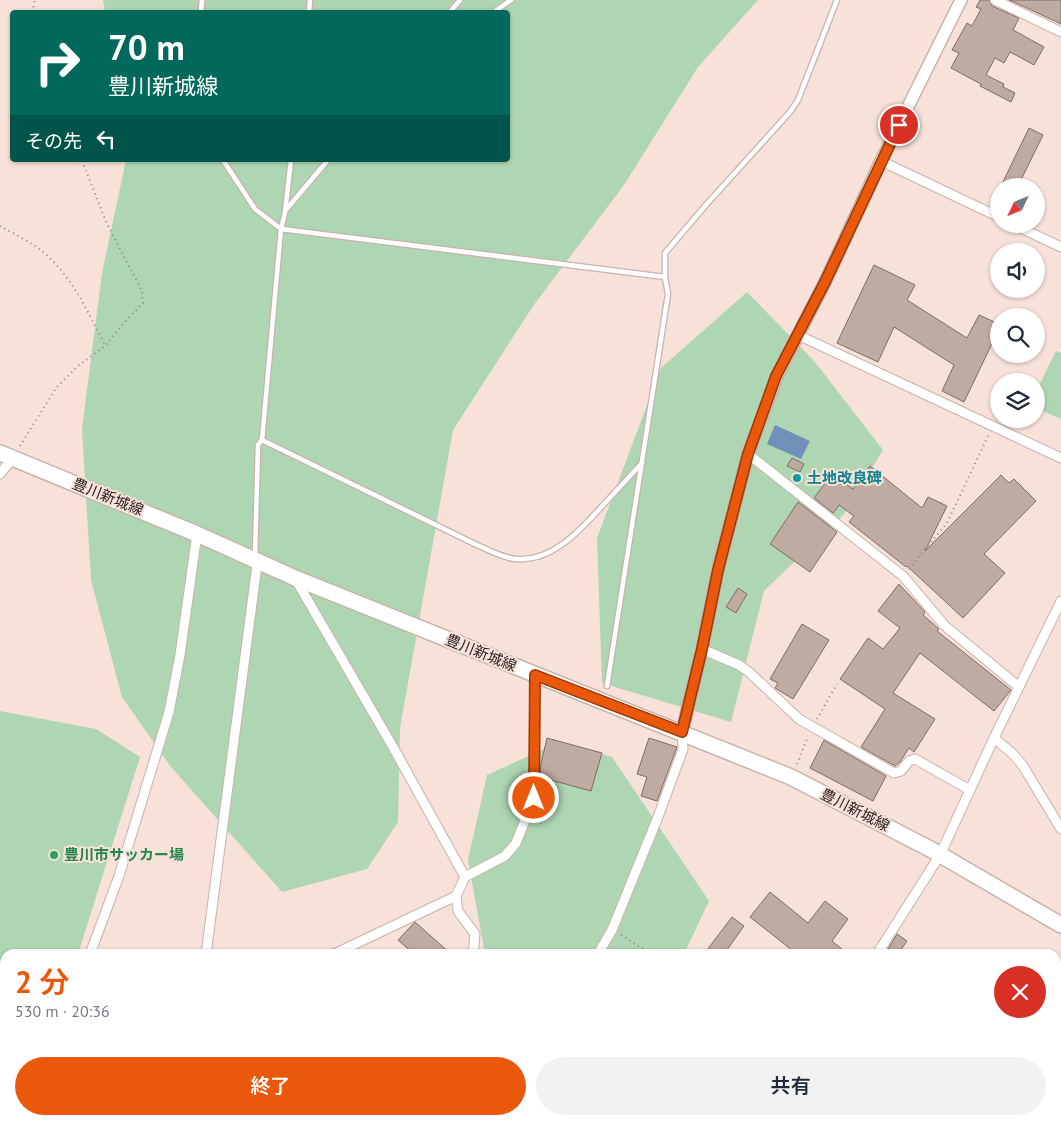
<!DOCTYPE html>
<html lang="ja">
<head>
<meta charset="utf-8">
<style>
  :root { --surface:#fff; --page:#f2f2f3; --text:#1f2937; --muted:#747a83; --accent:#ea580c }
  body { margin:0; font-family:"PT Sans","Noto Sans JP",sans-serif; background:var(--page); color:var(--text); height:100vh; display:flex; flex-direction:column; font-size:19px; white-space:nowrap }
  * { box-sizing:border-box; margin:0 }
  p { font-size:16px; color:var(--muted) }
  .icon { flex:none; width:28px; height:28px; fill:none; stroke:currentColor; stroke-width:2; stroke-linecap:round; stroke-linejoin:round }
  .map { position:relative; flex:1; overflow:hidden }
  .panel { position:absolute; left:0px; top:949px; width:1061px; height:176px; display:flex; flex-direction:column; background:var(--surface); border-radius:15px 15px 0 0; box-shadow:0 1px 4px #0004 }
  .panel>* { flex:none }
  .hud { position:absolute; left:10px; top:10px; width:500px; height:152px; border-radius:5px; box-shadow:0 1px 4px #0004; background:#00695c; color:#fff; overflow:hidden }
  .needle { width:32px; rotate:227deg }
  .tools { position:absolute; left:990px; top:178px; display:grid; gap:10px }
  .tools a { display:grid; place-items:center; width:55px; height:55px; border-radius:50%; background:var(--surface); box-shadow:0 1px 4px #0004; font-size:25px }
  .pin { position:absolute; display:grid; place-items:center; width:42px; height:42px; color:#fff; margin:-21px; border:2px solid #fff; border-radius:50%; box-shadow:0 1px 5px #0007 }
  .me { position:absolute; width:55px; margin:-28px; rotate:0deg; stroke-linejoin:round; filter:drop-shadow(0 0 4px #0008) }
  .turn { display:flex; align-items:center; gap:18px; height:105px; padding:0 15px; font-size:22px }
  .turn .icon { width:65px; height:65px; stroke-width:2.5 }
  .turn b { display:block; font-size:35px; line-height:42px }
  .then { display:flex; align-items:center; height:48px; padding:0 15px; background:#0003; gap:10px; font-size:19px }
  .round { display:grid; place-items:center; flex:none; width:52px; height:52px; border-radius:26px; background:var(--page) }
  .summary { display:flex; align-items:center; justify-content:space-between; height:85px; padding:0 15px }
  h1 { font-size:30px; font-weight:600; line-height:38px; color:var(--accent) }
  .cta { display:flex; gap:10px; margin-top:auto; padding:10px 15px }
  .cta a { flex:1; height:58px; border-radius:30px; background:var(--accent); color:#fff; font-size:20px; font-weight:600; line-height:58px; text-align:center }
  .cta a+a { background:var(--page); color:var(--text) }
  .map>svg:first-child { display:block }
  .green { fill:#afd6b3 }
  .water { fill:#6f90b9 }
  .building { fill:#c0aba3; stroke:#7f6c65 }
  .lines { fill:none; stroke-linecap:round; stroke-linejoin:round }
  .service-casing { stroke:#c7b3aa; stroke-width:7 }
  .minor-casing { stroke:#c7b3aa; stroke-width:11 }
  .tertiary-casing { stroke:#c7b3aa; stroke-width:14 }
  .secondary-casing { stroke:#c7b3aa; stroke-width:16 }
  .primary-casing { stroke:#c7b3aa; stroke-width:18 }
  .path { stroke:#91827c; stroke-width:2; stroke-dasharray:1 4; stroke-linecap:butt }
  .service { stroke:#fff; stroke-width:4.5 }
  .minor { stroke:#fff; stroke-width:9 }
  .tertiary { stroke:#fff; stroke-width:11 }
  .secondary { stroke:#fff; stroke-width:14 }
  .primary { stroke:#fff; stroke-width:15 }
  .route-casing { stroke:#983908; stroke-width:12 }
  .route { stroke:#ea580c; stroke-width:9 }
  .culture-dot { fill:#0f9aa8; stroke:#f7e1d8; stroke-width:2 }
  .leisure-dot { fill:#2e9e5b; stroke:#f7e1d8; stroke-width:2 }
  .labels { text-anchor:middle; stroke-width:4; stroke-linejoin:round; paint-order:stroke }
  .culture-label { font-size:15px; font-weight:bold; fill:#0d838f; stroke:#f7e1d8; text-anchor:start }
  .street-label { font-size:15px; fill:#2c2421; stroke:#f7e1d8 }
  .leisure-label { font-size:15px; font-weight:bold; fill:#27864d; stroke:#f7e1d8; text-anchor:start }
</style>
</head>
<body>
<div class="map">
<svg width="1061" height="1124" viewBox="0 0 1061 1124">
  <rect width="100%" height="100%" fill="#f7e1d8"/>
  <g class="green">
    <polygon points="103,0 758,0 698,67 624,185 533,306 453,430 400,728 398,822 367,869 282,892 171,767 122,697 91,580 82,429 102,273 126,160 508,160 508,12 105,12"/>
    <polygon points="747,292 815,362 883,450 844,514 764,591 731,722 602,683 597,538 661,368"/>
    <polygon points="1056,351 1061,353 1061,419 1036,408 1036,392"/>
    <polygon points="0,711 96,729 140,757 78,954 5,954 5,993 0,992"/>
    <polygon points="559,742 612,757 709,901 684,954 485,954 468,860 487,775"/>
    <polygon points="0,1042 5,1043 5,1120 46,1120 45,1124 0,1124"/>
  </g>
  <polygon class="water" points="775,425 810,441 801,459 767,444"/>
  <g class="building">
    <polygon points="980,0 989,0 992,6 1019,18 1013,30 1044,47 1034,65 1010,52 1004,63 995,58 986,75 1004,84 1003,87 1015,93 1011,102 980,86 981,84 951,68 959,53 952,50 967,23 972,26 981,9 976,7"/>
    <polygon points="1009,0 1061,0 1061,24 1025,7"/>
    <polygon points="1029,128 1043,135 1018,186 1001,186"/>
    <polygon points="874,265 915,285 907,300 967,338 979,315 999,324 999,329 964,402 942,391 954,365 894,327 878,362 837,343"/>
    <polygon points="792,458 804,464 800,472 787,466"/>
    <polygon points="870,466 922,508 928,497 947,506 925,551 1001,475 1009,483 1014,479 1036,501 984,554 1005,573 963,618 907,566 906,567 849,522 854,516 839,505 833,513 814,498 832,474 853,489"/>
    <polygon points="798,502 837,532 810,572 770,544"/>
    <polygon points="899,584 925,612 923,615 939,629 937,631 1011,690 994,711 920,653 893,693 935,719 914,752 909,748 900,762 895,766 861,747 885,709 840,679 868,638 883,649 900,628 878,611"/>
    <polygon points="738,588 747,594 736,613 726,607"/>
    <polygon points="802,624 829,640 793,699 775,688 778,683 770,679"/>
    <polygon points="547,738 602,753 591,791 540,777 541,764"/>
    <polygon points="649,738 677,747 657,801 641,796 647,777 637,774"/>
    <polygon points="824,740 886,776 873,801 810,768"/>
    <polygon points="770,892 808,923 825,901 848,919 832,941 848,954 797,954 750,917"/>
    <polygon points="732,917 744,926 724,954 704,954"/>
    <polygon points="415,922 451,954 414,954 398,940"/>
    <polygon points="897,934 907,941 898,954 885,954"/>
  </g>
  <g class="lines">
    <defs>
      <g id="service">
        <polyline points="201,12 202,0"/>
        <polyline points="309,12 310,0"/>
        <polyline points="450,12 460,0"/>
        <polyline points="494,12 511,0"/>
        <polyline points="223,160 255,209 281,229 665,277"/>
        <polyline points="285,211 328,160"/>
        <path d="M262 440 479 546C491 551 503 558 516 559 554 562 582 528 605 503 617 490 629 477 642 463"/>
        <polyline points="255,556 258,445 262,440 281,229 285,212 291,160"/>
        <polyline points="607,686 668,294 665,277 665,253 705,206 790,112 798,100 837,0"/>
      </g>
      <g id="minor">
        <polyline points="995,0 1061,32"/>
        <polyline points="881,161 999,217"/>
        <polyline points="1012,224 1061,247"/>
        <polyline points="798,335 1061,458"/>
        <polyline points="748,454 903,576 944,625 1019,687"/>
        <polyline points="0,474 13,458"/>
        <polyline points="296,580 393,747 465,877"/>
        <polyline points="702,649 739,665 749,672 799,719 894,773 901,771 909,761 915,759 970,790"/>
        <polyline points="994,738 1013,754 1023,766 1061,829"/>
        <polyline points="90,954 119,876 169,712 180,655 197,534"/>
        <polyline points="206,954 257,565 254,561"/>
        <polyline points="334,954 456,896"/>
        <polyline points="473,954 475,934 458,911 456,896 465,877 505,856 516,843 534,798 535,675"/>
        <polyline points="598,954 612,930 658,817 683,749 682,732"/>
        <polyline points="877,954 940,855 994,738 1061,601"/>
        <polyline points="362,1120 366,1124"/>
        <polyline points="468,1120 469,1124"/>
        <polyline points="156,1124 158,1120"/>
        <polyline points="548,1124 548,1120"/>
        <polyline points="771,1124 773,1120"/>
      </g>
      <polyline id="tertiary" points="682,732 702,649 718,570 748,454 777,376 825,282 881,161 961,0"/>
      <g id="secondary">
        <polyline points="1056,1095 1061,1091"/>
        <polyline points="1021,1124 1026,1120"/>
      </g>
      <polyline id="primary" points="0,453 197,534 295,578 791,777 932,850 1061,925"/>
    </defs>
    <use href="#service" class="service-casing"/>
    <use href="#minor" class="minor-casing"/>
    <use href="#tertiary" class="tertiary-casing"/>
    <use href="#secondary" class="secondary-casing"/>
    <use href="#primary" class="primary-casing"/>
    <g class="path">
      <polyline points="32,12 35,0"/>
      <path d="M0 226C14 234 31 242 43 252 73 277 87 311 105 345"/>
      <polyline points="20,446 56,388 78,366 105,346 123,324 143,303 142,291 106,222 82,160"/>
      <polyline points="909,569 947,523 988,436"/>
      <polyline points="817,719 837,684"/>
      <polyline points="797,764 808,736"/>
      <polyline points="621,935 651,954"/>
    </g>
    <use href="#service" class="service"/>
    <use href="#minor" class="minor"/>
    <use href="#tertiary" class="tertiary"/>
    <use href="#secondary" class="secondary"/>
    <use href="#primary" class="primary"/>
  </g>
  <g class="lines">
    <defs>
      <polyline id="route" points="534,798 535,675 682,732 702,649 718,570 748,454 776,376 825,282 899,125"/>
    </defs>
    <use href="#route" class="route-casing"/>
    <use href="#route" class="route"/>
  </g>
  <circle class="culture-dot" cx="797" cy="478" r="5"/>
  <circle class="leisure-dot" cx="54" cy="855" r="5"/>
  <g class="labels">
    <g class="culture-label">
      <text x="807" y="483">土地改良碑</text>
    </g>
    <g class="street-label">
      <text transform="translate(108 497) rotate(22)" y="5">豊川新城線</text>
      <text transform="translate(481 653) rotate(22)" y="5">豊川新城線</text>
      <text transform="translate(855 810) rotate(27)" y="5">豊川新城線</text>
    </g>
    <g class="leisure-label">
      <text x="64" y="860">豊川市サッカー場</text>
    </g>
  </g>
</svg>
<div class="tools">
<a><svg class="needle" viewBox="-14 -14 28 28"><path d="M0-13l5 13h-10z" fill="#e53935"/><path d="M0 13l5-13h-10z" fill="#747a83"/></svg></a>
<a><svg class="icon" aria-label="sound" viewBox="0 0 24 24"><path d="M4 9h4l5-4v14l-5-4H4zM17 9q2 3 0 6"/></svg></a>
<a><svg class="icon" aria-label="search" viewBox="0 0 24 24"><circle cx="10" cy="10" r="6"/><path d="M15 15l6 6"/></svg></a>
<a><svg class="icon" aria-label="layers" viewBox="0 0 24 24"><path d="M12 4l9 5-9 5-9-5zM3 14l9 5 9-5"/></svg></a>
</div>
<div class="pin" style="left:899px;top:125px;background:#d93025"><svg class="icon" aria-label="arrive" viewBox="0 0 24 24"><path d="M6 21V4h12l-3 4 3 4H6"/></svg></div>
<svg class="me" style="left:534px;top:798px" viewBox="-20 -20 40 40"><circle r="17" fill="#ea580c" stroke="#fff" stroke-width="3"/><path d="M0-11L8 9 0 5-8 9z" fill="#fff"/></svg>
<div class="hud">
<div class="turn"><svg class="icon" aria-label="right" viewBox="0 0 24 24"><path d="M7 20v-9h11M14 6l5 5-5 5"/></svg><div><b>70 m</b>豊川新城線</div></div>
<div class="then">その先<svg class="icon" aria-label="left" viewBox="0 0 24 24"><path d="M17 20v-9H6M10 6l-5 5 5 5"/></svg></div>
</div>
<section class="panel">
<div class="summary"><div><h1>2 分</h1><p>530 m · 20:36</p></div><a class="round" style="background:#d93025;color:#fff"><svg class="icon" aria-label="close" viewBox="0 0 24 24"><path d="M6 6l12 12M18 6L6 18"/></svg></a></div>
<div class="cta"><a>終了</a><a>共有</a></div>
</section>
</div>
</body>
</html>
